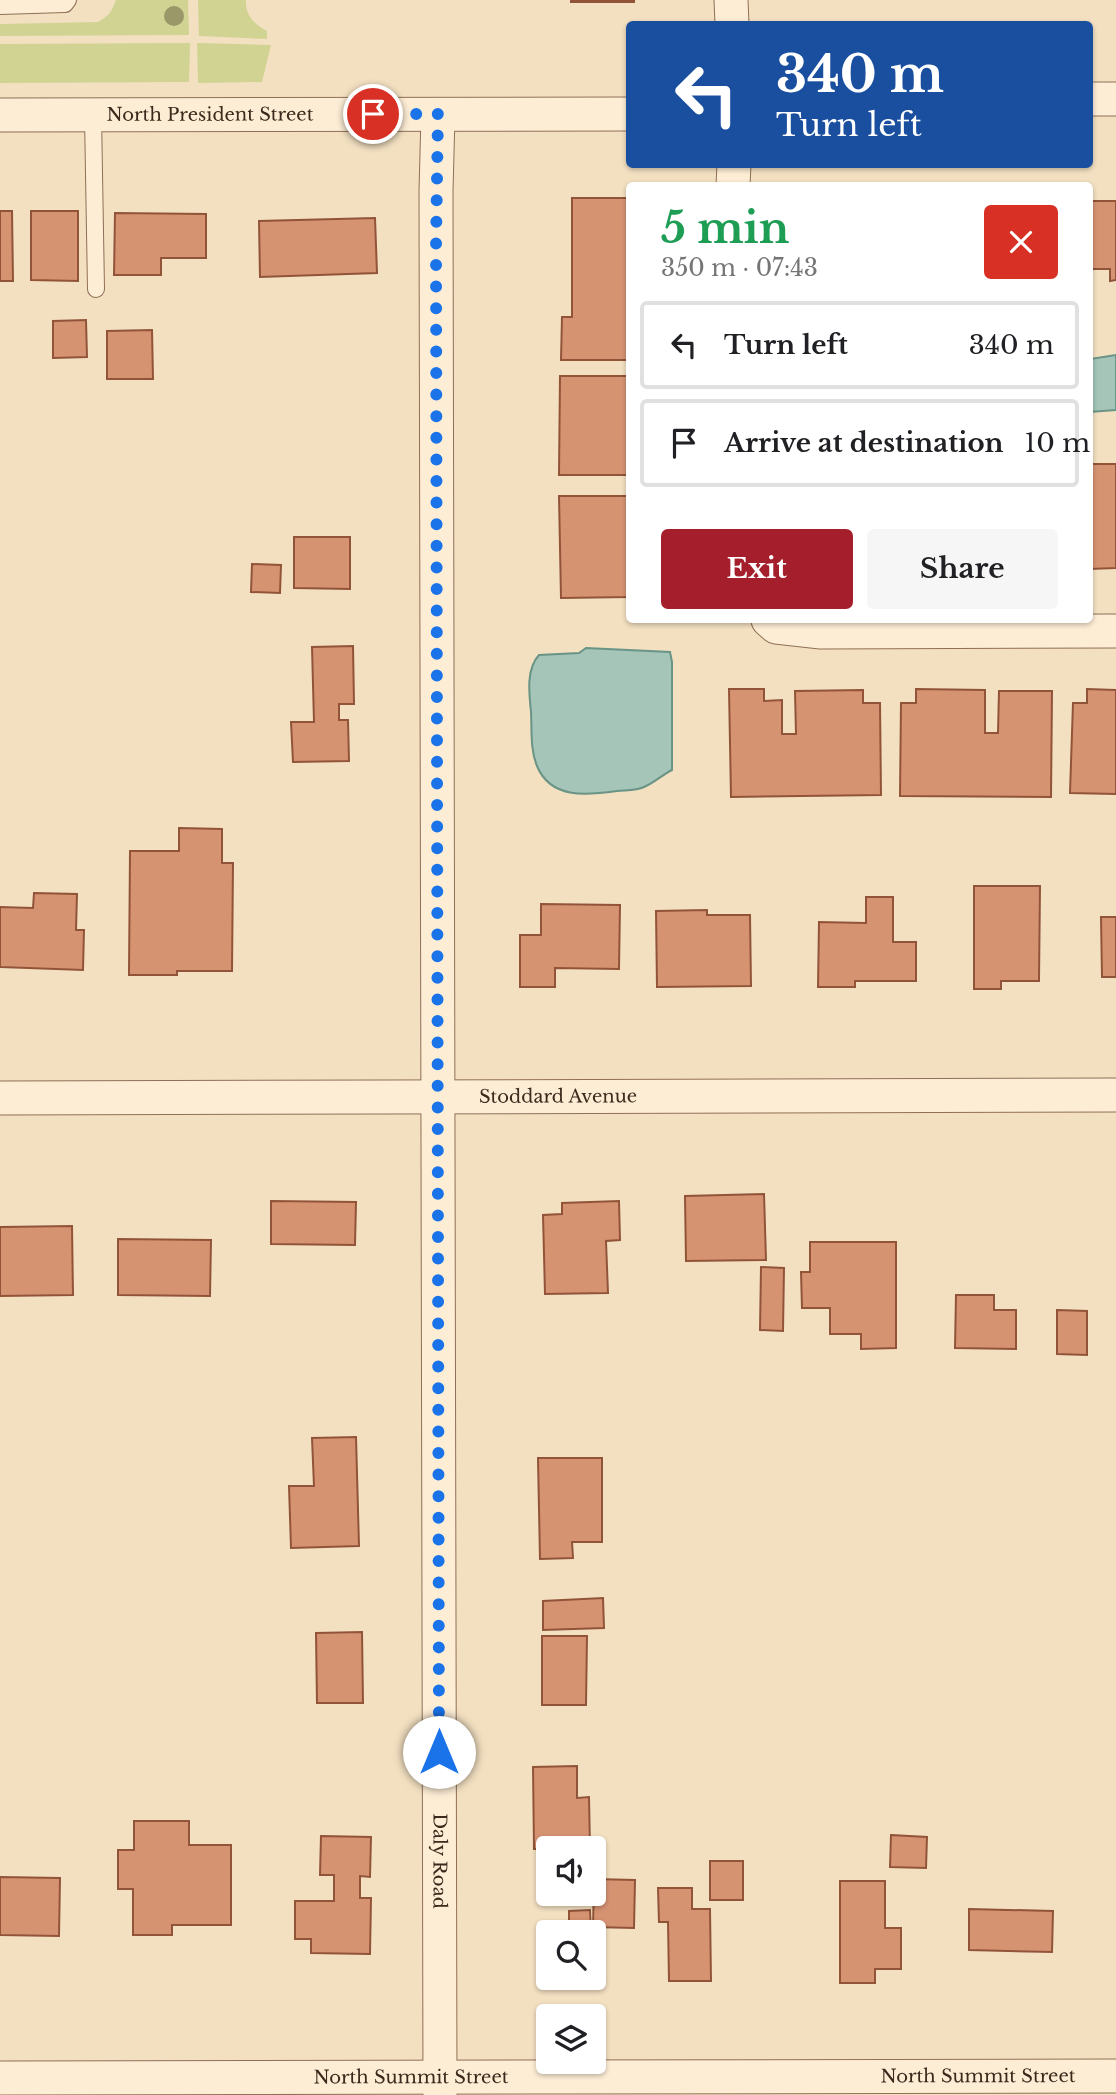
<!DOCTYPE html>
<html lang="en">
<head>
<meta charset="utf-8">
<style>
  :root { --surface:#fff; --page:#f6f6f6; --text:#202124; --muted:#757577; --line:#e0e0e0; --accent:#a51e2b }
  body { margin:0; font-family:"Libre Baskerville",serif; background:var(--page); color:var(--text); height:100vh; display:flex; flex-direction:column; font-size:26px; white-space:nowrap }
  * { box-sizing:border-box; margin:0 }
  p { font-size:23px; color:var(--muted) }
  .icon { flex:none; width:38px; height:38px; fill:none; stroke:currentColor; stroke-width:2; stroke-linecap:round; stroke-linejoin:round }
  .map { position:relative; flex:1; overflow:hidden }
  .panel { position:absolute; left:626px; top:182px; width:467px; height:441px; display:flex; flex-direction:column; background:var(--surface); border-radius:7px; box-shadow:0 2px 5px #0004 }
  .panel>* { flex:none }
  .guide { position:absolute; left:626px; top:21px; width:467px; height:147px; border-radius:7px; box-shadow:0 2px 5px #0004; background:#1a4fa0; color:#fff; overflow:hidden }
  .controls { position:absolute; left:536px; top:1836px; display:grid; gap:14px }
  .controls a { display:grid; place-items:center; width:70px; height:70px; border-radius:7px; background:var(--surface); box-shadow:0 2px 5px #0004; font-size:35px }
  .pin { position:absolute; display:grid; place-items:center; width:60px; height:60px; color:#fff; margin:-30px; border:4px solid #fff; border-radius:50%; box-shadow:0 2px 7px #0007 }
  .me { position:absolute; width:77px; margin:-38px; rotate:0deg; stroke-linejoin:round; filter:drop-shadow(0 0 5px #0008) }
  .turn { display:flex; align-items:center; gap:24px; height:147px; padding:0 35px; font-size:32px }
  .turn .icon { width:91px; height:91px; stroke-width:2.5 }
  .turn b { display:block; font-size:49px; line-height:60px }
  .round { display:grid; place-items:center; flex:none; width:74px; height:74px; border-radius:7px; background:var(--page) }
  .head { display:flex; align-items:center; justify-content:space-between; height:119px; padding:0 35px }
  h1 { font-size:42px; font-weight:700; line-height:52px; color:#1e9e55 }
  .button { display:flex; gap:14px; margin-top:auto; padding:14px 35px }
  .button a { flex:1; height:80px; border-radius:7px; background:var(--accent); color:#fff; font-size:28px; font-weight:700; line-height:80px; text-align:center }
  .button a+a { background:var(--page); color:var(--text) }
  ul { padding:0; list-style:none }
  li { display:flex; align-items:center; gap:21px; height:88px; margin:0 14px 10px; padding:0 21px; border:4px solid var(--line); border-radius:7px }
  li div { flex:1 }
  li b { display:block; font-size:26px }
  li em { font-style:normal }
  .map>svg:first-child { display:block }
  .green { fill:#d1d393 }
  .water { fill:#a4c5b8; stroke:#699486; stroke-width:2 }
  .building { fill:#d69372; stroke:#915439; stroke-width:2 }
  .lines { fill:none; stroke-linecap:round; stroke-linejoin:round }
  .lane-casing { stroke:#8f6f56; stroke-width:18 }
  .street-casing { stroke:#8f6f56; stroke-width:35 }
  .lane { stroke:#fdedd5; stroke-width:16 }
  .street { stroke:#fdedd5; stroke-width:33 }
  .tree { fill:#9a9768 }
  .route { stroke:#1a73e8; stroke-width:12; stroke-dasharray:0 21.6 }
  .labels { text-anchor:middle; stroke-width:5; stroke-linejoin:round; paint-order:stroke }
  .street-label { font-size:18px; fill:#3d291c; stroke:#f9ead1 }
</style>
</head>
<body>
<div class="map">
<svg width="1116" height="2095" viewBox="0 0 1116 2095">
  <rect width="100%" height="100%" fill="#f3e0c1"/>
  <g class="green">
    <path d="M116 0H188L189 35 0 36V24L98 22C109 16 112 11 116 0Z"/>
    <path d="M198 0H246C245 15 254 24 267 31V39L199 36Z"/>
    <polygon points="190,43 189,82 0,83 0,44"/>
    <polygon points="197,43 271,45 262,82 198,83"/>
  </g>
  <g class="water">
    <polygon points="1116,355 1116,410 1090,412 1090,359"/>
    <path d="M586 648 670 652 672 662V770C662 775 654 783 644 787 636 791 626 790 617 791 588 795 551 800 537 766 530 749 532 730 531 712 529 693 526 669 539 655L579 653Z"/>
  </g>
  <g class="building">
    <rect x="571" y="0" width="63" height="2"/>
    <polygon points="572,198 630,198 630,360 561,360 562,317 572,317"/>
    <polygon points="1090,201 1116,201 1116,280 1110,281 1110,269 1090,269"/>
    <polygon points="0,211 12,211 13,281 0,281"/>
    <polygon points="31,211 78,211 78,281 31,280"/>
    <polygon points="115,213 206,214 206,258 161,258 161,275 114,275"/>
    <polygon points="375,218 377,273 260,277 259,221"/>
    <polygon points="86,320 87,357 53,358 53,321"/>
    <polygon points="152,330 153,379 107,379 107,331"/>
    <polygon points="560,376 630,376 630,475 559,475"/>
    <polygon points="1090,464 1116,464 1116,568 1090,569"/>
    <polygon points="559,496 630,496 630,597 561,598"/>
    <polygon points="294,537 350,537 350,589 294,588"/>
    <polygon points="252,564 281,565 280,593 251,592"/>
    <polygon points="353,646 354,704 339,704 339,720 348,720 349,761 293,762 291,722 314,722 312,647"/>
    <polygon points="729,689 764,689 764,701 782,700 782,734 796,734 795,691 863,690 863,703 880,703 881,795 731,797"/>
    <polygon points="916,689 985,690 985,733 998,733 999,691 1052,691 1051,797 900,796 901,703 916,703"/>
    <polygon points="1087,689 1116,690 1116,794 1070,793 1073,703 1087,703"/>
    <polygon points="179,828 222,829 222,863 233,863 232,971 177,971 177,975 129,975 130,851 179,851"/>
    <polygon points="974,886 1040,886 1039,981 1001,981 1001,989 974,989"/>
    <polygon points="34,893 77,894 76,930 84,930 83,970 0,967 0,907 33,908"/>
    <polygon points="866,897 893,897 893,942 916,942 916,981 855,981 855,987 818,987 819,922 866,923"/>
    <polygon points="541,904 620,905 619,969 555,968 555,987 520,987 520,935 541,935"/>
    <polygon points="707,910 707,915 750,915 751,986 657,987 656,911"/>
    <polygon points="1101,917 1116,917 1116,977 1102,977"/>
    <polygon points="764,1194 766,1260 686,1261 685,1196"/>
    <polygon points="271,1201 356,1202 355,1245 271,1244"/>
    <polygon points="619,1201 620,1240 606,1241 608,1293 545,1294 543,1215 562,1214 562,1203"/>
    <polygon points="72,1226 73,1295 0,1296 0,1227"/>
    <polygon points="118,1239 211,1240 210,1296 118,1295"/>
    <polygon points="810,1242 896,1242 896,1348 861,1349 861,1334 830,1334 830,1308 802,1308 801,1272 810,1272"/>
    <polygon points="761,1267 784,1268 783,1331 760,1330"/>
    <polygon points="956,1295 994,1295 994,1310 1016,1310 1016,1349 955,1348"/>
    <polygon points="1057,1310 1087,1311 1087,1355 1057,1354"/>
    <polygon points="356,1437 359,1546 291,1548 289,1486 314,1486 312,1438"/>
    <polygon points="538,1458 602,1458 602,1542 572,1542 573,1558 540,1559"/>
    <polygon points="603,1598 604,1628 543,1630 543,1601"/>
    <polygon points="362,1632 363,1703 317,1703 316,1633"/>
    <polygon points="542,1636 587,1636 586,1705 542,1705"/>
    <polygon points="577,1766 577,1798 589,1797 590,1848 534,1849 533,1767"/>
    <polygon points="134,1821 189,1821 189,1845 231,1845 231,1925 172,1925 172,1935 133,1935 133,1889 118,1889 118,1850 134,1850"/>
    <polygon points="891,1835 927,1837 926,1868 890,1867"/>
    <polygon points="321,1836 371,1837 370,1877 360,1876 360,1898 371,1898 370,1954 311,1953 311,1939 295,1939 295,1901 334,1901 334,1875 320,1875"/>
    <rect x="710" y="1861" width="33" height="39"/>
    <polygon points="0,1877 60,1878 59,1936 0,1935"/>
    <polygon points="594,1879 635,1880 634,1928 593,1927"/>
    <polygon points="840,1881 885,1881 885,1928 901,1928 901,1969 875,1969 875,1983 840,1983"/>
    <polygon points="658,1888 692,1888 692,1909 710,1909 711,1981 669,1981 668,1922 659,1922"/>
    <polygon points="969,1909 1053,1911 1052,1952 969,1950"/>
    <polygon points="590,1910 591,1932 550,1932 550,1925 569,1925 569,1911"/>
  </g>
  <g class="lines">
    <defs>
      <g id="lane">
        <polyline points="0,6 65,4 68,0"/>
        <polyline points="93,115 96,289"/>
      </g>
      <g id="street">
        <polyline points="731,0 732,24"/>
        <polyline points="1090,99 1116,99"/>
        <path id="s1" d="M0 115 630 114"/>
        <path id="s2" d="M438 115 436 191 440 2095"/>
        <polyline points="733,186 734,164"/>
        <polyline points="768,620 776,627 821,632 1116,631"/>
        <path id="s3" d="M0 1098 1116 1095"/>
        <path id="s4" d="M0 2078 1116 2076"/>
      </g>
    </defs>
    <use href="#lane" class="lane-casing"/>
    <use href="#street" class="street-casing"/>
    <use href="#lane" class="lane"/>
    <use href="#street" class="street"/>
  </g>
  <circle class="tree" cx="174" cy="16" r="10"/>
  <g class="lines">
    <polyline class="route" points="373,114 438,114 436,246 439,1752"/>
  </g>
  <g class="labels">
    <g class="street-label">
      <text dy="6" stroke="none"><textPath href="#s1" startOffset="210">North President Street</textPath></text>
      <text dy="6" stroke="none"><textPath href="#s3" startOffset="558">Stoddard Avenue</textPath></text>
      <text dy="6" stroke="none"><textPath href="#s2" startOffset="1746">Daly Road</textPath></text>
      <text dy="6" stroke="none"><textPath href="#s4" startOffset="411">North Summit Street</textPath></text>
      <text dy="6" stroke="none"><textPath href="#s4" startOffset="978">North Summit Street</textPath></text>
    </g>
  </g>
</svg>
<div class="controls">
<a><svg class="icon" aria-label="sound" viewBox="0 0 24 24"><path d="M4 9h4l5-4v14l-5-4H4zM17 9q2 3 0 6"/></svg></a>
<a><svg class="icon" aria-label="search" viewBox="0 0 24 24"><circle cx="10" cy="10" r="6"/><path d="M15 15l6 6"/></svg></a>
<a><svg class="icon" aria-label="layers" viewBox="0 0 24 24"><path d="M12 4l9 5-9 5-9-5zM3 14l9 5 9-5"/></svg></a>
</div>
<div class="pin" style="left:373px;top:114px;background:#d93025"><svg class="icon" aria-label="arrive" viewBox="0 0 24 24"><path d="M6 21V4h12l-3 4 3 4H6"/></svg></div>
<svg class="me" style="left:439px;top:1752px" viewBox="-20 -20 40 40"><circle r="19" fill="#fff"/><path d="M0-13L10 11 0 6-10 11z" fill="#1a73e8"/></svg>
<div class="guide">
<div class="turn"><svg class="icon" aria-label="left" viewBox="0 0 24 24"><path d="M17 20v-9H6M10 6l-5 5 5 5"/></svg><div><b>340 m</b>Turn left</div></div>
</div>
<section class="panel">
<div class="head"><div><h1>5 min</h1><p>350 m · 07:43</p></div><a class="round" style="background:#d93025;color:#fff"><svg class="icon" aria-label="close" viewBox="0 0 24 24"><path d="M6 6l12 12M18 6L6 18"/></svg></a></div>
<ul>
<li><svg class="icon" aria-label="left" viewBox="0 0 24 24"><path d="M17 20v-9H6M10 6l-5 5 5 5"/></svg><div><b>Turn left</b></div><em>340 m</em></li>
<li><svg class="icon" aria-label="arrive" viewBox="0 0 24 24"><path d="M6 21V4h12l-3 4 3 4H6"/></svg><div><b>Arrive at destination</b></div><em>10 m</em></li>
</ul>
<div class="button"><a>Exit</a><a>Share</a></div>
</section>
</div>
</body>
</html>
